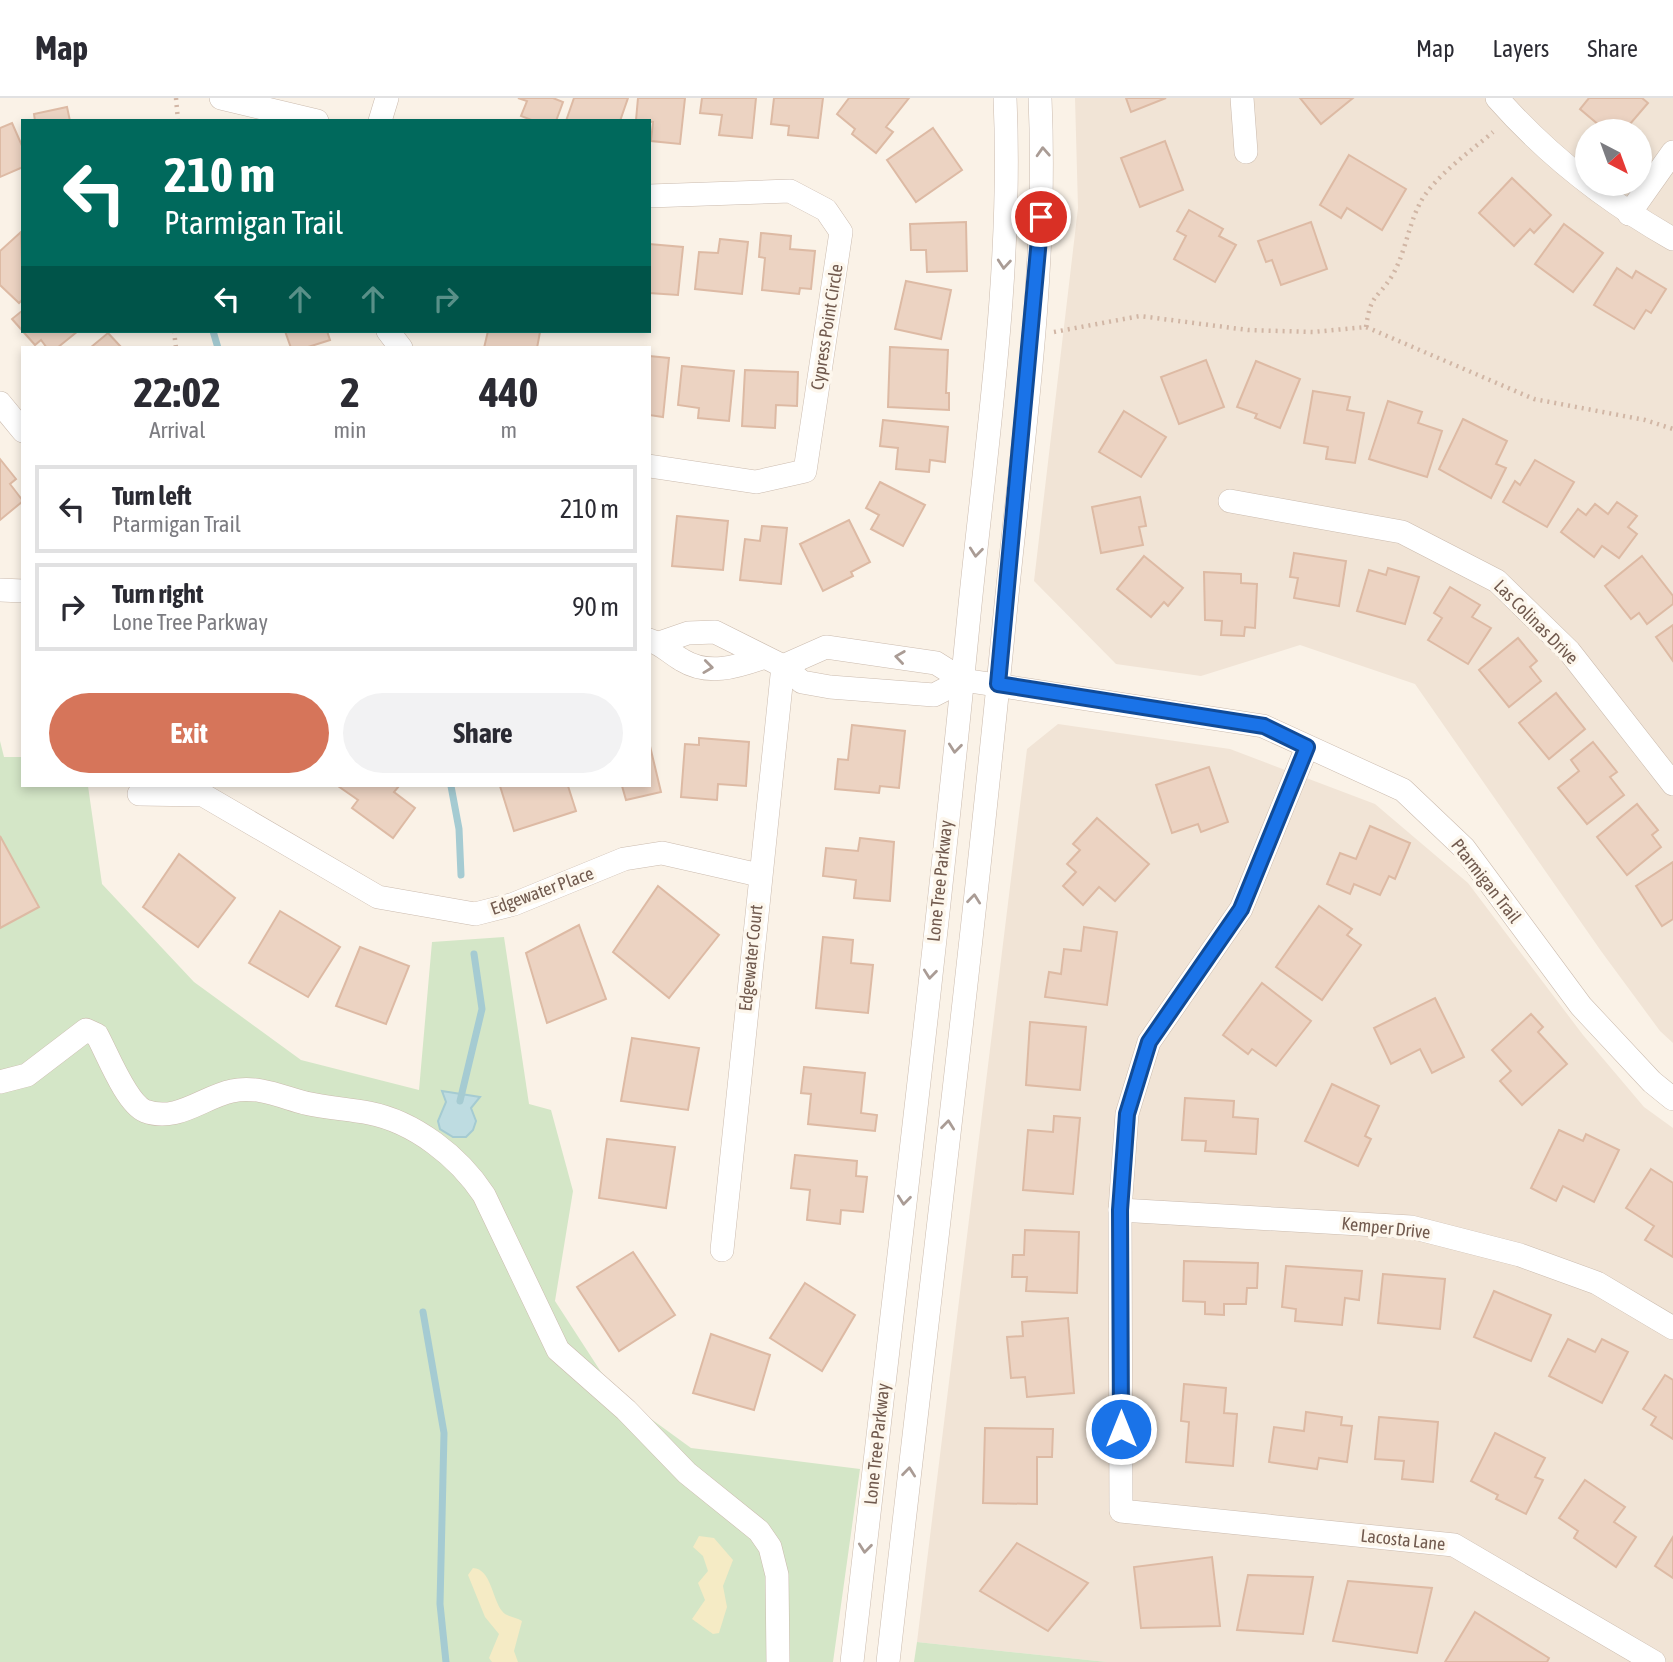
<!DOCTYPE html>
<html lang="en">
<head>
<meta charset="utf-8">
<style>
  :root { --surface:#fff; --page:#f2f2f3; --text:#2b2b33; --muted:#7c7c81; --line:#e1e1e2; --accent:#d6755a }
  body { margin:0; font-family:"Asap Condensed",sans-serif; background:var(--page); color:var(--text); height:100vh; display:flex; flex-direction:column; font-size:26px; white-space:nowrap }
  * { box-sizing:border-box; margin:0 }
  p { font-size:23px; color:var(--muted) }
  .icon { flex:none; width:38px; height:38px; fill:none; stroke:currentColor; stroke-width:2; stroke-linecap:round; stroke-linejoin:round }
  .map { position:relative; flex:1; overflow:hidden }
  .sheet { position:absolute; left:21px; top:248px; width:630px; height:441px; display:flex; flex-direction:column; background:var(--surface); border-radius:0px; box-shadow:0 4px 10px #0003 }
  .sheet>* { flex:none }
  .banner { position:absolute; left:21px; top:21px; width:630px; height:214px; border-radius:0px; box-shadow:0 4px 10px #0003; background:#00695c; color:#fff; overflow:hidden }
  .needle { width:46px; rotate:139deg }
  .buttons { position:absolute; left:1575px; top:21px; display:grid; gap:14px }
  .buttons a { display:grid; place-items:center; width:77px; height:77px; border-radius:50%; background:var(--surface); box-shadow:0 4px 10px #0003; font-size:35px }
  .pin { position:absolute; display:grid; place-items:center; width:60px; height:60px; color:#fff; margin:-30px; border:4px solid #fff; border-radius:50%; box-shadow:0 2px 7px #0007 }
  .me { position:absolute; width:77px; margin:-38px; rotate:0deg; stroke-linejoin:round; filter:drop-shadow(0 0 5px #0008) }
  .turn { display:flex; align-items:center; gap:24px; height:147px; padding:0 28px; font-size:32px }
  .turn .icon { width:91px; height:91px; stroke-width:2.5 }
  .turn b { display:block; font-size:49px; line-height:60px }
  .lanes { display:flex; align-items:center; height:66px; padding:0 28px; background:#0003; justify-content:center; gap:35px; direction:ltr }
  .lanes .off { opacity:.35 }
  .eta { display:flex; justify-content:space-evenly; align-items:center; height:119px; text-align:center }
  .eta b { font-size:42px; font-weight:700; line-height:49px }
  .primary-button { display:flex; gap:14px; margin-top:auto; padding:14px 28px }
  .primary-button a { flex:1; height:80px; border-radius:42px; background:var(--accent); color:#fff; font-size:28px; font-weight:700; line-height:80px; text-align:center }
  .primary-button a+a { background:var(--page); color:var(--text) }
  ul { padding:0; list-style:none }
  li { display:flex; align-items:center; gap:21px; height:88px; margin:0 14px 10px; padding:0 14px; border:4px solid var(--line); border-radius:0px }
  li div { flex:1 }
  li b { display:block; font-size:26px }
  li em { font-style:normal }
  header { display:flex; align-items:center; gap:42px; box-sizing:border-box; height:98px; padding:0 35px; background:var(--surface); border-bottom:2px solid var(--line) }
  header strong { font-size:33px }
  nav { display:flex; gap:38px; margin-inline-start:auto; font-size:24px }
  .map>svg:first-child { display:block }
  .residential { fill:#f1e4d6; fill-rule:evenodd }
  .green { fill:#d4e6c7 }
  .sand { fill:#f5ebc5 }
  .water { fill:#bedce1; stroke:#a5cbd2; stroke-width:2 }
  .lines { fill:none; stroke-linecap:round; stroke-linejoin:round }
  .stream { stroke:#a5cbd2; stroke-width:7 }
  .building { fill:#ecd3c2; stroke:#ddbaa4; stroke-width:2 }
  .minor-casing { stroke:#cbbbae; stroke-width:24 }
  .path { stroke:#d1b6a5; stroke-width:4.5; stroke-dasharray:2 5; stroke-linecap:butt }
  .minor { stroke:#fff; stroke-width:23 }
  .oneway { stroke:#aa9c95 }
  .route-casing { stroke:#114b97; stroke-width:18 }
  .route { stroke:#1a73e8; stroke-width:12 }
  .labels { text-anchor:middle; stroke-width:7; stroke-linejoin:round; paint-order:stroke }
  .street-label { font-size:18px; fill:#715a4e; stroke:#fdf7ed }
</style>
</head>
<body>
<header>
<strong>Map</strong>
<nav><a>Map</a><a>Layers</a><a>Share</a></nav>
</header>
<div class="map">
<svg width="1673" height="1564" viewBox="0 0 1673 1564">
  <rect width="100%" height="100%" fill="#faf2e7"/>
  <g class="residential">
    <path d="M1075 0H1673V945L1660 933 1601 853 1415 586 1300 547 1201 578 1116 566 1034 483 1078 110ZM1587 33H1640V86H1587Z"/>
    <polygon points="1058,626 1230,651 1375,706 1468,785 1583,937 1644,1009 1673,1030 1673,1564 1107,1564 917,1544 1027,651"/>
  </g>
  <g class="green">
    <polygon points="0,643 4,659 23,659 23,688 88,688 102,786 194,884 301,962 419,992 432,844 504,839 529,1006 551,1012 573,1093 555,1203 614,1294 691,1350 860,1371 833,1564 0,1564"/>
    <polygon points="917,1544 1107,1564 914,1564"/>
  </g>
  <g class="sand">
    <polygon points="699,1438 714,1440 733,1462 723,1488 727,1509 719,1535 713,1536 692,1521 705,1502 698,1485 708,1473 703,1458 693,1449"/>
    <path d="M473 1470C491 1471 492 1500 502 1513 506 1519 516 1519 522 1523L514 1553 518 1564H492L489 1560 499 1536 485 1519 468 1477Z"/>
  </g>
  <polygon class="water" points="442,993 480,999 471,1010 476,1023 473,1032 466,1039 453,1039 440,1031 438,1023 446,1004"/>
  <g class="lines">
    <g class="stream">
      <polyline points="213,233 218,250"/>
      <polyline points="451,688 459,731 461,777"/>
      <polyline points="460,1003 482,911 474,856"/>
      <polyline points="423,1214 444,1335 440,1506 446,1564"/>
    </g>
  </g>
  <g class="building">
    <polygon points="518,0 553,0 563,4 556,23 534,23 521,18 527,3"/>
    <polygon points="574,0 628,0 620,23 566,23"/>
    <polygon points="638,0 685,0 680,46 651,43 653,24 636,22"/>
    <polygon points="702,0 756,0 752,40 719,37 722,17 700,15"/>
    <polygon points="774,0 823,0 818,40 788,37 789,28 771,26"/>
    <polygon points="849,0 909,0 886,29 893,34 876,55 852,36 855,31 837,16"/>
    <polygon points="1126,0 1166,0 1131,14"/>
    <polygon points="1300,0 1353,0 1321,26"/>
    <polygon points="1589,0 1642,0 1648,5 1624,33 1606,33 1580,11"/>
    <polygon points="67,9 70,23 35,23 34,16"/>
    <polygon points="12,25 23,50 23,69 0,79 0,30"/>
    <polygon points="933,30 962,72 916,104 887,62"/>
    <polygon points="1165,43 1183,92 1140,109 1121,60"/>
    <polygon points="1349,57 1406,91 1382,132 1347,110 1341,120 1320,107"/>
    <polygon points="1512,80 1551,117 1534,135 1530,131 1514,148 1479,115"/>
    <polygon points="1189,112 1223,131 1219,138 1236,147 1215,184 1174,161 1186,138 1177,133"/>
    <polygon points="966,124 967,173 927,174 926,152 911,152 910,126"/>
    <polygon points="1311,124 1327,171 1281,187 1272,162 1266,164 1258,143"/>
    <polygon points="1564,126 1603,155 1573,194 1535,166"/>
    <polygon points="21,134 23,201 19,205 0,187 0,153"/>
    <polygon points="761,135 791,138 790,151 815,153 811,191 800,190 799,196 762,192 765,160 759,159"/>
    <polygon points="720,141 748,144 742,196 695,191 699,154 718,155"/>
    <polygon points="649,146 683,149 678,197 649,195"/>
    <polygon points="1617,170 1632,180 1636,173 1666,191 1651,215 1646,212 1634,231 1594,207"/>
    <polygon points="906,183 951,192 941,241 895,231"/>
    <polygon points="23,212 23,233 78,233 57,250 47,250 41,242 35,247 12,221"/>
    <polygon points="285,233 327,233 330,242 305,250 291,250"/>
    <polygon points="488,233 534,233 540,234 537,250 484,250"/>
    <polygon points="108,235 122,250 90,250"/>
    <polygon points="890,249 948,252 946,295 949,295 949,312 888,309"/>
    <polygon points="649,258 669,260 663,319 649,317"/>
    <polygon points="1206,262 1224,309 1179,326 1161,279"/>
    <polygon points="1256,263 1300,281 1280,330 1255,320 1257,316 1237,309"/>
    <polygon points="682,268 734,273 729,323 698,320 699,310 678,307"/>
    <polygon points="745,272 798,274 797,308 776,307 775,330 742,328"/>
    <polygon points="1313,293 1350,299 1347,312 1364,315 1355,365 1326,361 1328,349 1304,345"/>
    <polygon points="1388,303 1422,314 1418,325 1442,333 1427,379 1369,361"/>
    <polygon points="1124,313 1166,339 1141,379 1099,354"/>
    <polygon points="1463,321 1507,343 1496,366 1506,370 1491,400 1439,371"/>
    <polygon points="883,322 948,329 945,364 930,362 929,374 896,371 898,350 880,348"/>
    <polygon points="0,361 16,381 10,386 23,403 0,422"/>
    <polygon points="1535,362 1574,384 1547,429 1503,404 1515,383 1520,387"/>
    <polygon points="880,384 925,407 903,448 871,431 879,417 866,410"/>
    <polygon points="1140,399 1146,428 1139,429 1143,447 1101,455 1092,409"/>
    <polygon points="1617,404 1637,418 1628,429 1637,436 1619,460 1602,448 1594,459 1561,434 1578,411 1586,417 1595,406 1608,416"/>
    <polygon points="677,418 728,423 723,472 672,468"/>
    <polygon points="849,422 870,464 851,474 853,478 823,493 800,446"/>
    <polygon points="762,428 787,430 781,486 740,482 745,441 760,443"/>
    <polygon points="1294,455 1346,463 1339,508 1294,500 1298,480 1290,479"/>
    <polygon points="1144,458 1183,490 1168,508 1164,504 1151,519 1117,491"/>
    <polygon points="1642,458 1673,498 1673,506 1647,526 1639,515 1631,521 1605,488"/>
    <polygon points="1388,470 1419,479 1405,526 1357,513 1369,472 1386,477"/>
    <polygon points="1204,474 1241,476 1241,485 1257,486 1255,530 1245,529 1244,538 1221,537 1222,523 1205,522"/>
    <polygon points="1450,489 1480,507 1472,519 1491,530 1468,566 1428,542 1442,520 1434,515"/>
    <polygon points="1673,527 1673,563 1656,539"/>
    <polygon points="1518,540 1537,563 1530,569 1541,583 1509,609 1479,572"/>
    <polygon points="1556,595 1585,631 1549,661 1519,625"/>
    <polygon points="852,627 905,633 899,690 880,688 879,695 835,691 838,661 848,662"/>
    <polygon points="699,640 749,644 746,688 718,686 717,702 681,699 685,646 699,647"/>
    <polygon points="649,644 661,694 626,702 622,688 649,688"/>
    <polygon points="1593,644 1617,674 1610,679 1624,697 1587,726 1558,690 1579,673 1571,662"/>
    <polygon points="1209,669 1228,724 1201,734 1198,726 1172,735 1156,687"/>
    <polygon points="338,688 399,688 394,694 415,710 393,740 352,710 358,702"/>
    <polygon points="500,688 568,688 576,713 514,733"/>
    <polygon points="1637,706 1658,732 1652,737 1661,749 1627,777 1597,739"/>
    <polygon points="1097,720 1149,766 1115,803 1099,789 1083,807 1063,788 1076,774 1067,766 1080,752 1073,746"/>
    <polygon points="1370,728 1410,745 1395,781 1389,778 1380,797 1354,786 1350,796 1327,786 1340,755 1356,761"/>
    <polygon points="0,738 39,809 0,830"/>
    <polygon points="860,740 894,744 890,803 854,800 856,782 823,778 826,750 858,753"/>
    <polygon points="179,756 235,800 198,849 143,809"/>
    <polygon points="1673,764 1673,821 1662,828 1636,788"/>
    <polygon points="658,788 719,837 669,900 613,854"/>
    <polygon points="1319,808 1352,831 1347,837 1361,847 1322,902 1276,869"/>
    <polygon points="280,813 340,849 308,899 249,865"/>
    <polygon points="579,827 606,901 547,925 526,855"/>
    <polygon points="1084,829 1117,834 1107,907 1045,899 1049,874 1061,876 1064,851 1081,853"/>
    <polygon points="823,839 853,842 851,865 873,867 868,915 816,910"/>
    <polygon points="360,849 409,868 386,926 336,908"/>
    <polygon points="1262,885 1311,923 1276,968 1252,951 1248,956 1223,937"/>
    <polygon points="1435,900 1464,959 1432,975 1420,951 1391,966 1374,930"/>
    <polygon points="1531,916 1543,929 1538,934 1567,966 1522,1007 1500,983 1511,973 1492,952"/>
    <polygon points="1030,924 1086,929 1080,992 1026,987"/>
    <polygon points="632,940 699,950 688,1012 621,1003"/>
    <polygon points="804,969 865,975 861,1015 877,1017 875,1033 808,1026 811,996 801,995"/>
    <polygon points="1332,986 1379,1008 1365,1038 1371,1041 1358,1068 1305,1043"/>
    <polygon points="1185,1000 1234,1003 1233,1019 1258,1021 1256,1056 1205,1053 1206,1043 1182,1042"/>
    <polygon points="1054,1018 1080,1020 1073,1096 1023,1092 1028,1032 1053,1034"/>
    <polygon points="1559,1032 1583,1043 1586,1036 1619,1052 1594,1104 1563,1088 1556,1103 1531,1090"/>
    <polygon points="607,1041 675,1049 666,1110 599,1100"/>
    <polygon points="795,1057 857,1063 856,1078 867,1079 863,1114 841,1112 840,1126 807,1122 810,1092 791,1090"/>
    <polygon points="1651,1071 1673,1085 1673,1159 1645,1142 1654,1128 1626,1110"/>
    <polygon points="1025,1132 1079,1134 1077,1195 1026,1193 1027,1179 1012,1179 1013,1157 1024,1157"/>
    <polygon points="633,1154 675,1217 619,1253 577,1189"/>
    <polygon points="1184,1163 1258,1165 1257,1190 1247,1190 1246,1206 1224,1206 1224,1217 1205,1216 1205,1204 1183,1203"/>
    <polygon points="1286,1168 1362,1173 1359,1202 1345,1200 1342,1227 1295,1223 1296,1211 1282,1209"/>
    <polygon points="1383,1176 1445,1181 1440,1231 1378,1225"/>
    <polygon points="805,1185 855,1217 822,1273 770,1240"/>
    <polygon points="1494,1193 1551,1217 1531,1263 1474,1239"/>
    <polygon points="1068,1220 1074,1295 1027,1299 1025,1279 1011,1280 1007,1239 1023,1238 1022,1224"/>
    <polygon points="711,1236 770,1257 754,1312 693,1295"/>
    <polygon points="1568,1241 1595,1254 1602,1241 1628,1254 1602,1305 1549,1278"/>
    <polygon points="1665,1277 1673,1282 1673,1341 1651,1327 1656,1319 1643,1311"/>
    <polygon points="1184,1286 1226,1290 1224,1315 1237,1316 1233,1368 1186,1364 1189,1324 1181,1323"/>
    <polygon points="1306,1314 1342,1319 1341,1327 1352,1328 1347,1364 1319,1360 1317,1371 1269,1364 1274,1329 1304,1333"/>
    <polygon points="1379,1319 1438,1324 1433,1384 1402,1381 1404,1363 1375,1361"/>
    <polygon points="985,1330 1053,1331 1052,1359 1037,1359 1037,1406 983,1405"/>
    <polygon points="1495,1335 1545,1360 1535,1379 1543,1382 1526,1416 1496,1401 1498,1397 1471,1383"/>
    <polygon points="1585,1382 1625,1409 1614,1424 1636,1439 1616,1469 1574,1440 1578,1433 1559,1420"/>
    <polygon points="1673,1439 1673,1480 1655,1468"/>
    <polygon points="1017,1445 1088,1485 1048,1533 980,1493"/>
    <polygon points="1212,1459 1220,1528 1141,1530 1134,1469"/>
    <polygon points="1248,1477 1313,1479 1303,1536 1237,1532"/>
    <polygon points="1348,1483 1432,1490 1417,1555 1333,1543"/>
    <polygon points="1475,1514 1549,1560 1547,1564 1445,1564"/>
  </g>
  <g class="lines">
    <defs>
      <g id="minor">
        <polyline points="221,0 317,23"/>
        <polyline points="1242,0 1246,54"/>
        <path d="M1497 0C1548 58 1606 103 1673 141"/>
        <polyline points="380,23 387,0"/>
        <polyline points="649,98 790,93 826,112 841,134 805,373 756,384 649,368"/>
        <polyline points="1629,116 1673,54"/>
        <polyline points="388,233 401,250"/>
        <polyline points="0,305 23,333"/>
        <polyline points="1230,403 1402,434 1497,483 1569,553 1673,686"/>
        <polyline points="0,492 23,493"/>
        <path d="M649 542C662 546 670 555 682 562 708 578 736 569 762 560"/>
        <polyline points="659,545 688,535 715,534 783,568 802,584 830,589 934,597 963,582"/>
        <polyline points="783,568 826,549 936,565 963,582 1263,628 1403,692 1464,750 1581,908 1652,984 1673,1001"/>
        <polyline points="1307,649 1241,811 1149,944 1127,1016 1120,1112 1121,1413 1454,1447 1654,1564"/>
        <polyline points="139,696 203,697 378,799 475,816 514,806 624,761 662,755 759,777"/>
        <path d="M0 984 27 977 86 932 97 937C107 955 126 1005 145 1013 177 1025 203 999 232 993 257 987 282 999 305 1005 327 1010 348 1011 369 1015 415 1024 459 1059 484 1097L558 1252 626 1312 687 1375 759 1433 770 1449 777 1477 778 1564"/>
        <polyline points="1120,1112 1411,1129 1520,1157 1597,1185 1673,1230"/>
        <polyline points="722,1152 783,568"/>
        <path d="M852 1564C891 1219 934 873 968 527 985 353 1013 176 1005 0"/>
        <path d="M888 1564C927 1219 970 873 1004 527 1021 353 1048 176 1040 0"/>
      </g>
    </defs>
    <use href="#minor" class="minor-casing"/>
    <g class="path">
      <polyline points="176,0 178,23"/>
      <path d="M1366 229C1371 195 1376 203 1392 178 1405 156 1408 129 1419 107 1432 80 1471 53 1493 34"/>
      <polyline points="174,233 176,250"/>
      <polyline points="1054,234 1140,218 1248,232 1313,234 1366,229 1534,301 1645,322 1673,331"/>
    </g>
    <use href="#minor" class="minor"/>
  </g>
  <defs><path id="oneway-chevron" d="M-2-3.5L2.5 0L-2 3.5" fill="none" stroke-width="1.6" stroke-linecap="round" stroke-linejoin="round" transform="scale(1.75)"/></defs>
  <g class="oneway">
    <use href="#oneway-chevron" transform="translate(1043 54) rotate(-93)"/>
    <use href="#oneway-chevron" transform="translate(1004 166) rotate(95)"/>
    <use href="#oneway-chevron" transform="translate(976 454) rotate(96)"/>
    <use href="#oneway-chevron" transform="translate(900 559) rotate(-172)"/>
    <use href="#oneway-chevron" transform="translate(708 569) rotate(7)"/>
    <use href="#oneway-chevron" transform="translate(955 650) rotate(96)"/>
    <use href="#oneway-chevron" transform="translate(974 801) rotate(-84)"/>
    <use href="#oneway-chevron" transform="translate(930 876) rotate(96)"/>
    <use href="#oneway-chevron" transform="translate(948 1027) rotate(-84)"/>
    <use href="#oneway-chevron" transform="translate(904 1102) rotate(96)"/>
    <use href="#oneway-chevron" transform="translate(909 1374) rotate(-84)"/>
    <use href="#oneway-chevron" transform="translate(865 1450) rotate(96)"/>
  </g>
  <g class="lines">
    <defs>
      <polyline id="route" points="1041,119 998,586 1264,628 1307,649 1241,811 1149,944 1127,1016 1120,1112 1121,1331"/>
    </defs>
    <use href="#route" class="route-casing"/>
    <use href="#route" class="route"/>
  </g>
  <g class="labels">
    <g class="street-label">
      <text transform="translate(827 229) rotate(-81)" y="6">Cypress Point Circle</text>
      <text transform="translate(1536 524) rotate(45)" y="6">Las Colinas Drive</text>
      <text transform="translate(940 783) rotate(-84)" y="6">Lone Tree Parkway</text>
      <text transform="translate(1486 783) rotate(52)" y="6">Ptarmigan Trail</text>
      <text transform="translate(542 793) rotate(-20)" y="6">Edgewater Place</text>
      <text transform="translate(751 860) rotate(-84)" y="6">Edgewater Court</text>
      <text transform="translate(1386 1130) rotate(6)" y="6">Kemper Drive</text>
      <text transform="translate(877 1346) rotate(-84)" y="6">Lone Tree Parkway</text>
      <text transform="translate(1403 1442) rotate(6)" y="6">Lacosta Lane</text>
    </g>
  </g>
</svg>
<div class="buttons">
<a><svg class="needle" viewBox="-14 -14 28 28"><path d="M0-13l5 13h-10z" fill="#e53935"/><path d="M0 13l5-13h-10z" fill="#7c7c81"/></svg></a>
</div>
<div class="pin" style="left:1041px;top:119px;background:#d93025"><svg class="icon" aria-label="arrive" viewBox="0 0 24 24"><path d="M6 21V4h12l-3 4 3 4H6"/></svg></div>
<svg class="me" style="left:1121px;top:1331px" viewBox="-20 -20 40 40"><circle r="17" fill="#1a73e8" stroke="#fff" stroke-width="3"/><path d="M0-11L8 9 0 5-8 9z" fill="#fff"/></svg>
<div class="banner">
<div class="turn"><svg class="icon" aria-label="left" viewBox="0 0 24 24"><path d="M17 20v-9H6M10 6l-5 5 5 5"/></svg><div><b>210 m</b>Ptarmigan Trail</div></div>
<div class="lanes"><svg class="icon" aria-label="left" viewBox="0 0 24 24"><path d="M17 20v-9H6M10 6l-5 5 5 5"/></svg><svg class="icon off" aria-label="ahead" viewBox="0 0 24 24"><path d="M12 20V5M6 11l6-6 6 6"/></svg><svg class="icon off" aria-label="ahead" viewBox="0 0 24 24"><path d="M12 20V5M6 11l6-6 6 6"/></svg><svg class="icon off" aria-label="right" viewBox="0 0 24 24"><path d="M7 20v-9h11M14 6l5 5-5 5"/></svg></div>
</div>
<section class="sheet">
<div class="eta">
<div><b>22:02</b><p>Arrival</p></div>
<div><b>2</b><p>min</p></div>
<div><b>440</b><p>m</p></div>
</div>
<ul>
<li><svg class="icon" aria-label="left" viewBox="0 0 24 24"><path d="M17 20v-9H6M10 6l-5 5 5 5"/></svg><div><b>Turn left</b><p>Ptarmigan Trail</p></div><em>210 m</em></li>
<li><svg class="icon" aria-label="right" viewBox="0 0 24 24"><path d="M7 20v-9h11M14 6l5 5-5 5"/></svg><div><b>Turn right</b><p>Lone Tree Parkway</p></div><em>90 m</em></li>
</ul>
<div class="primary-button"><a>Exit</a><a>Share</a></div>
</section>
</div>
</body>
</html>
